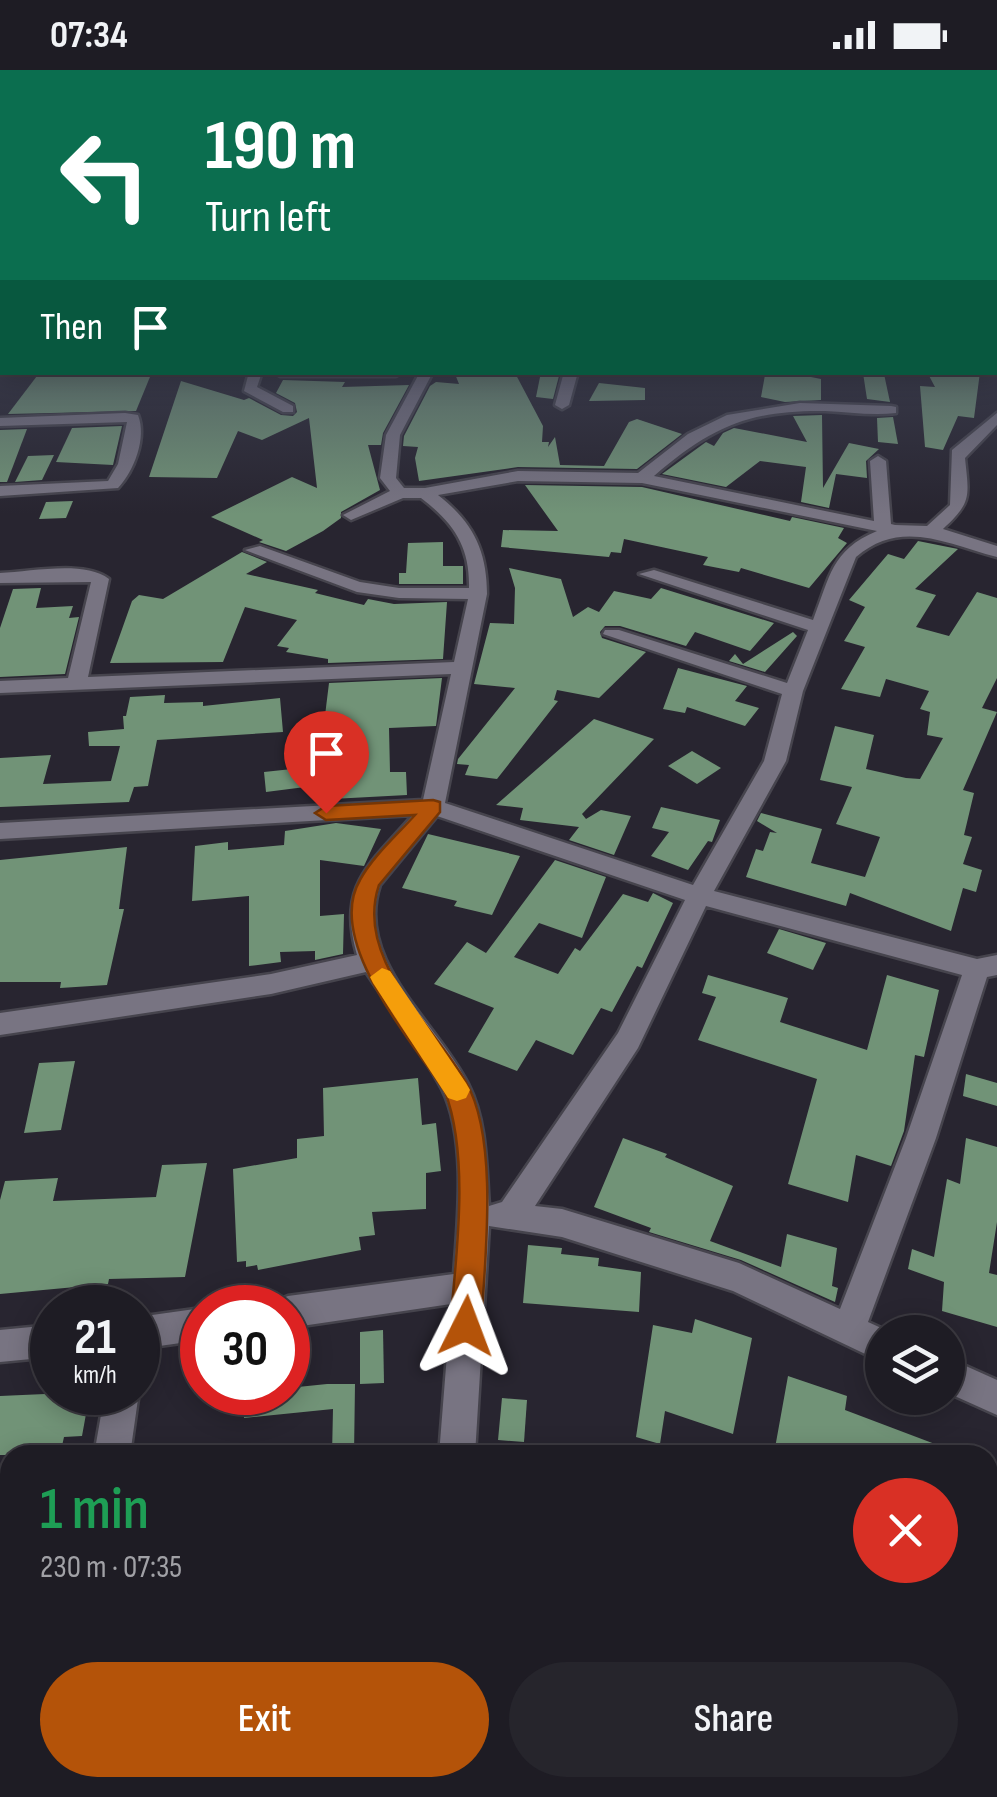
<!DOCTYPE html>
<html lang="en">
<head>
<meta charset="utf-8">
<style>
  :root { --surface:#1e1c24; --page:#26252c; --text:#f1f3f6; --muted:#a1a1a6; --line:#3c3a41; --accent:#b45309 }
  body { margin:0; font-family:"Sofia Sans Condensed",sans-serif; background:var(--page); color:var(--text); height:100vh; display:flex; flex-direction:column; font-size:38px; white-space:nowrap }
  * { box-sizing:border-box; margin:0 }
  p { font-size:32px; color:var(--muted) }
  .icon { flex:none; width:55px; height:55px; fill:none; stroke:currentColor; stroke-width:2; stroke-linecap:round; stroke-linejoin:round }
  .map { position:relative; flex:1; overflow:hidden }
  .side { position:absolute; left:0px; top:1375px; width:998px; height:352px; display:flex; flex-direction:column; background:var(--surface); border-radius:30px 30px 0 0; box-shadow:0 5px 25px #0003,0 0 0 2px var(--line) }
  .side>* { flex:none }
  .banner { position:absolute; left:0px; top:0px; width:998px; height:305px; box-shadow:0 5px 25px #0003,0 0 0 2px var(--line); background:#0b6e4f; color:#fff; overflow:hidden }
  .controls { position:absolute; left:865px; top:1245px; display:grid; gap:20px }
  .controls a { display:grid; place-items:center; width:100px; height:100px; border-radius:50%; background:var(--surface); box-shadow:0 5px 25px #0003,0 0 0 2px var(--line); font-size:50px }
  .speed { position:absolute; left:30px; top:1215px; display:flex; gap:20px; font-size:50px; font-weight:700; text-align:center }
  .speed>* { display:grid; place-content:center; width:130px; height:130px; border-radius:50%; background:var(--surface); box-shadow:0 5px 25px #0003,0 0 0 2px var(--line); line-height:1 }
  .speed small { font-size:25px; font-weight:400 }
  .speed .limit { border:15px solid #d22; background:#fff; color:#111 }
  .pin { position:absolute; display:grid; place-items:center; width:85px; height:85px; color:#fff; margin:-102px -42px; border-radius:50% 50% 50% 0; rotate:-45deg; box-shadow:0 0 10px #0007 }
  .pin .icon { rotate:45deg }
  .me { position:absolute; width:110px; margin:-55px; rotate:3deg; stroke-linejoin:round; filter:drop-shadow(0 0 8px #0008) }
  .turn { display:flex; align-items:center; gap:35px; height:210px; padding:0 40px; font-size:45px }
  .turn .icon { width:130px; height:130px; stroke-width:2.5 }
  .turn b { display:block; font-size:70px; line-height:85px }
  .then { display:flex; align-items:center; height:95px; padding:0 40px; background:#0003; gap:20px; font-size:38px }
  .round { display:grid; place-items:center; flex:none; width:105px; height:105px; border-radius:52px; background:var(--page) }
  .summary { display:flex; align-items:center; justify-content:space-between; height:170px; padding:0 40px }
  h1 { font-size:60px; font-weight:600; line-height:75px; color:#1e9e55 }
  .button { display:flex; gap:20px; margin-top:auto; padding:20px 40px }
  .button a { flex:1; height:115px; border-radius:60px; background:var(--accent); color:#fff; font-size:40px; font-weight:600; line-height:115px; text-align:center }
  .button a+a { background:var(--page); color:var(--text) }
  .status { display:flex; justify-content:space-between; align-items:center; height:70px; padding:0 50px; background:var(--surface); direction:ltr }
  .status svg { height:28px; fill:currentColor }
  .map>svg:first-child { display:block }
  .building { fill:#719377 }
  .lines { fill:none; stroke-linecap:round; stroke-linejoin:round }
  .minor-casing { stroke:#46444d; stroke-width:5 }
  .minor { fill:#787482; fill-rule:evenodd }
  .route { fill:#b45309; stroke:#753606; stroke-width:2.5 }
  .slow { fill:#f59e0b }
</style>
</head>
<body>
<div class="status"><b>07:34</b><svg viewBox="0 0 49 12"><path d="M0 12V9h3v3zM5 12V6h3v6zM10 12V3h3v9zM15 12V0h3v12zM26 1h20v11H26zM47 4h2v5h-2z"/></svg></div>
<div class="map">
<svg width="997" height="1727" viewBox="0 0 997 1727">
  <rect width="100%" height="100%" fill="#282530"/>
  <g class="building">
    <polygon points="40,302 152,302 136,341 8,344"/>
    <polygon points="473,302 481,306 515,303 543,356 542,372 549,372 548,377 555,367 560,395 604,396 629,352 637,349 682,364 637,399 518,397 419,411 415,388 418,377 403,376 404,366 430,316 436,312 459,314 455,304"/>
    <polygon points="541,302 560,302 553,329 536,327"/>
    <polygon points="927,302 980,302 974,348 958,346 943,380 925,377 920,316 935,317"/>
    <polygon points="863,303 884,304 890,332 867,329"/>
    <polygon points="796,304 821,309 821,330 785,332 761,327 765,305"/>
    <polygon points="283,310 345,312 342,317 409,315 383,363 381,375 368,375 380,420 341,442 341,448 323,461 286,481 259,472 263,470 211,447 292,407 317,418 309,348 262,370 238,361 217,408 149,407 181,311 244,330 249,328 281,345 293,346 297,342 295,333 276,323"/>
    <polygon points="599,313 645,318 645,330 589,331"/>
    <polygon points="822,345 823,418 849,373 879,379 866,391 867,408 836,404 829,438 801,432 806,397 760,391 726,417 662,404 706,372 714,376 723,363 734,358 807,372 793,346"/>
    <polygon points="893,347 898,374 878,372 877,348"/>
    <polygon points="122,356 113,395 56,392 72,358"/>
    <polygon points="27,359 7,412 0,412 0,360"/>
    <polygon points="54,385 42,410 15,412 28,386"/>
    <polygon points="525,415 642,417 790,451 792,447 844,458 838,468 847,473 809,518 741,498 739,502 703,495 708,487 624,469 621,483 611,482 609,487 501,477 503,460 558,461"/>
    <polygon points="73,431 66,448 39,449 46,432"/>
    <polygon points="918,471 958,479 915,519 936,525 916,557 949,566 977,522 997,528 997,608 982,638 997,642 963,720 974,723 964,765 972,767 963,794 982,800 976,822 963,818 951,861 850,823 846,836 746,807 756,779 763,781 770,762 777,763 757,751 761,743 822,759 811,793 865,807 880,767 836,754 852,717 820,710 835,656 874,665 866,699 906,708 920,709 943,668 927,665 930,642 920,639 929,621 886,609 880,627 841,619 865,577 844,571 865,537 849,530 888,484 904,489"/>
    <polygon points="443,472 443,496 463,496 463,514 399,514 399,503 406,503 408,473"/>
    <polygon points="242,482 267,492 246,504 318,520 315,523 364,535 368,529 394,534 447,532 443,589 328,593 328,589 286,582 289,578 277,576 297,550 245,537 223,592 110,593 132,531 139,525 163,529"/>
    <polygon points="509,498 561,509 573,547 588,537 599,542 614,521 651,529 661,518 774,553 750,581 695,562 686,576 620,556 605,556 600,562 602,568 646,582 599,628 557,620 554,630 558,631 497,709 465,705 469,695 457,694 458,689 515,618 474,614 490,553 514,554 515,518"/>
    <polygon points="41,518 36,538 73,536 69,548 79,547 65,604 0,607 0,558 13,519"/>
    <polygon points="793,562 797,566 765,602 729,591 735,584 743,594"/>
    <polygon points="678,598 747,616 735,631 759,638 745,656 687,637 685,643 663,639"/>
    <polygon points="442,608 436,656 389,658 390,702 406,702 407,725 313,730 313,716 266,722 264,702 292,699 294,679 321,678 329,613"/>
    <polygon points="165,625 164,633 203,632 203,636 280,628 283,662 157,670 148,716 134,717 129,732 0,737 0,688 51,685 43,714 111,711 120,676 89,676 88,662 124,659 123,646 126,646 130,627"/>
    <polygon points="594,649 654,669 582,744 586,749 601,740 631,746 614,785 569,770 579,757 520,750 523,738 496,735"/>
    <polygon points="692,681 721,698 697,714 668,696"/>
    <polygon points="661,737 720,750 712,772 708,771 688,800 651,786 669,762 652,758"/>
    <polygon points="336,753 381,759 364,796 320,790 320,846 344,844 343,884 315,890 315,881 280,882 281,892 249,896 249,826 192,831 195,776 228,772 228,780 284,775 285,761"/>
    <polygon points="428,764 520,786 492,845 454,836 457,831 402,818"/>
    <polygon points="127,777 119,839 124,839 107,915 60,918 61,912 0,912 0,790"/>
    <polygon points="555,790 606,807 582,868 539,853 514,887 558,904 575,878 580,881 623,824 648,832 653,823 673,833 642,898 637,896 612,942 601,938 573,985 536,970 517,1001 468,982 494,938 434,914 467,872 486,883"/>
    <polygon points="779,859 826,873 813,900 767,883"/>
    <polygon points="708,905 788,928 780,952 867,980 887,905 939,920 924,987 915,985 904,1061 891,1096 856,1085 848,1132 788,1114 817,1009 698,970 716,927 702,923"/>
    <polygon points="75,991 61,1060 24,1063 39,993"/>
    <polygon points="966,1004 997,1013 997,1036 963,1026"/>
    <polygon points="418,1008 422,1055 436,1053 441,1101 426,1103 426,1139 372,1142 375,1165 359,1167 361,1180 258,1200 257,1195 246,1197 246,1191 237,1192 233,1099 297,1088 297,1069 324,1066 323,1018"/>
    <polygon points="623,1068 667,1084 665,1087 733,1116 710,1171 781,1197 787,1164 837,1178 832,1216 838,1218 835,1232 741,1190 649,1162 651,1158 594,1137"/>
    <polygon points="966,1068 997,1077 997,1152 989,1203 997,1205 997,1257 942,1241 944,1212 908,1199 912,1179 934,1187 947,1109 960,1114"/>
    <polygon points="207,1093 185,1207 109,1209 108,1214 0,1224 0,1130 5,1111 58,1108 53,1131 156,1127 162,1095"/>
    <polygon points="528,1175 562,1178 561,1184 599,1188 598,1196 641,1202 639,1242 523,1233"/>
    <polygon points="695,1249 752,1268 733,1364 665,1341 660,1374 636,1367 653,1255 692,1263"/>
    <polygon points="383,1260 384,1313 360,1314 360,1262"/>
    <polygon points="788,1306 847,1326 845,1340 964,1385 795,1385 775,1378"/>
    <polygon points="327,1314 355,1314 354,1385 332,1385 333,1339 244,1348 246,1322 288,1322 288,1318"/>
    <polygon points="90,1322 82,1366 64,1367 60,1385 0,1385 0,1326"/>
    <polygon points="502,1328 527,1330 524,1372 498,1370"/>
  </g>
  <g class="lines">
    <defs>
      <g id="minor">
        <rect x="995" y="202" width="2" height="4"/>
        <rect x="0" y="237" width="2" height="8"/>
        <rect x="995" y="261" width="2" height="8"/>
        <rect x="0" y="288" width="2" height="8"/>
        <polygon points="995,288 997,289 997,299 995,298"/>
        <polygon points="249,302 262,302 257,317 293,336 293,342 283,342 244,321"/>
        <polygon points="274,302 402,302 396,306 280,306"/>
        <path d="M420 302H433L400 365 396 408 404 418H425L518 401 638 403 688 364 727 345 800 333 891 336 896 337V343C873 346 848 342 825 341 749 340 711 357 654 406L874 451 870 391 878 386 886 391 891 454 895 455 927 456 950 435 952 380 997 343V355L965 388C969 427 972 432 943 459L997 476V487C947 474 901 448 856 487L803 621 786 691 714 821 977 889 997 885V905L987 907 936 1068 868 1252 890 1262H882V1292L733 1221 562 1167 489 1156 475 1385H439L451 1234 288 1258V1238H274L276 1231 288 1226 454 1204C458 1150 467 1069 442 1019 421 979 391 940 366 902L271 924 0 965V943L271 904 357 885C337 814 370 795 413 745L0 769V753L423 730 451 604 0 623V611L68 608 91 512 0 513V503C31 502 84 490 109 509L88 607 454 592 468 529 399 528 357 522 245 480 260 476 360 512 399 518H469C470 477 454 453 421 428H403L351 450 343 445 390 421 380 408 386 365ZM518 411 642 413 877 461C831 480 830 507 813 550L654 500 639 504 808 560 787 613 619 560H605L603 564 782 624 764 691 693 815 445 733 487 524C487 481 473 452 438 425ZM437 746 685 830 618 963 502 1132 489 1136C486 1095 487 1051 468 1014 437 952 354 891 380 815ZM706 836 962 905 906 1068 840 1239 739 1193 562 1139 535 1136 638 978Z"/>
        <polygon points="564,302 578,302 569,335 562,339 555,335"/>
        <path d="M125 343 138 345C147 368 134 401 118 418L0 426V416L108 411 118 394 127 352 0 356V348Z"/>
        <polygon points="202,1238 202,1270 138,1279 138,1247"/>
        <polygon points="52,1255 52,1287 0,1292 0,1260"/>
        <polygon points="948,1288 997,1310 997,1345 948,1323"/>
        <polygon points="138,1318 139,1322 130,1385 94,1385 105,1322 138,1322"/>
        <polygon points="39,1718 81,1718 80,1727 38,1727"/>
        <polygon points="426,1718 482,1718 486,1727 429,1727"/>
      </g>
    </defs>
    <use href="#minor" class="minor-casing"/>
    <use href="#minor" class="minor"/>
  </g>
  <linearGradient id="sky" x2="0" y2="1"><stop stop-color="#16141a"/><stop offset="0.45" stop-color="#424659"/><stop offset="1" stop-color="#424659" stop-opacity="0"/></linearGradient>
  <rect width="997" height="444" fill="url(#sky)"/>
  <path class="route" d="M433 730 440 732V742L379 815C354 889 432 953 466 1012 499 1069 485 1190 481 1256L476 1266 466 1271 455 1266 450 1256C456 1188 470 1087 445 1022 413 972 324 871 360 810 373 786 397 765 415 745L326 750 315 743 326 736Z"/>
  <polygon class="slow" points="382,898 390,901 466,1013 470,1020 466,1028 457,1031 448,1028 373,913 370,907"/>
</svg>
<div class="controls">
<a><svg class="icon" aria-label="layers" viewBox="0 0 24 24"><path d="M12 4l9 5-9 5-9-5zM3 14l9 5 9-5"/></svg></a>
</div>
<div class="speed"><div>21<small>km/h</small></div><div class="limit">30</div></div>
<div class="pin" style="left:326px;top:743px;background:#d93025"><svg class="icon" aria-label="arrive" viewBox="0 0 24 24"><path d="M6 21V4h12l-3 4 3 4H6"/></svg></div>
<svg class="me" style="left:466px;top:1256px" viewBox="-20 -20 40 40"><path d="M0-17L14 15 0 8-14 15z" fill="#b45309" stroke="#fff" stroke-width="4"/></svg>
<div class="banner">
<div class="turn"><svg class="icon" aria-label="left" viewBox="0 0 24 24"><path d="M17 20v-9H6M10 6l-5 5 5 5"/></svg><div><b>190 m</b>Turn left</div></div>
<div class="then">Then<svg class="icon" aria-label="arrive" viewBox="0 0 24 24"><path d="M6 21V4h12l-3 4 3 4H6"/></svg></div>
</div>
<section class="side">
<div class="summary"><div><h1>1 min</h1><p>230 m · 07:35</p></div><a class="round" style="background:#d93025;color:#fff"><svg class="icon" aria-label="close" viewBox="0 0 24 24"><path d="M6 6l12 12M18 6L6 18"/></svg></a></div>
<div class="button"><a>Exit</a><a>Share</a></div>
</section>
</div>
</body>
</html>
